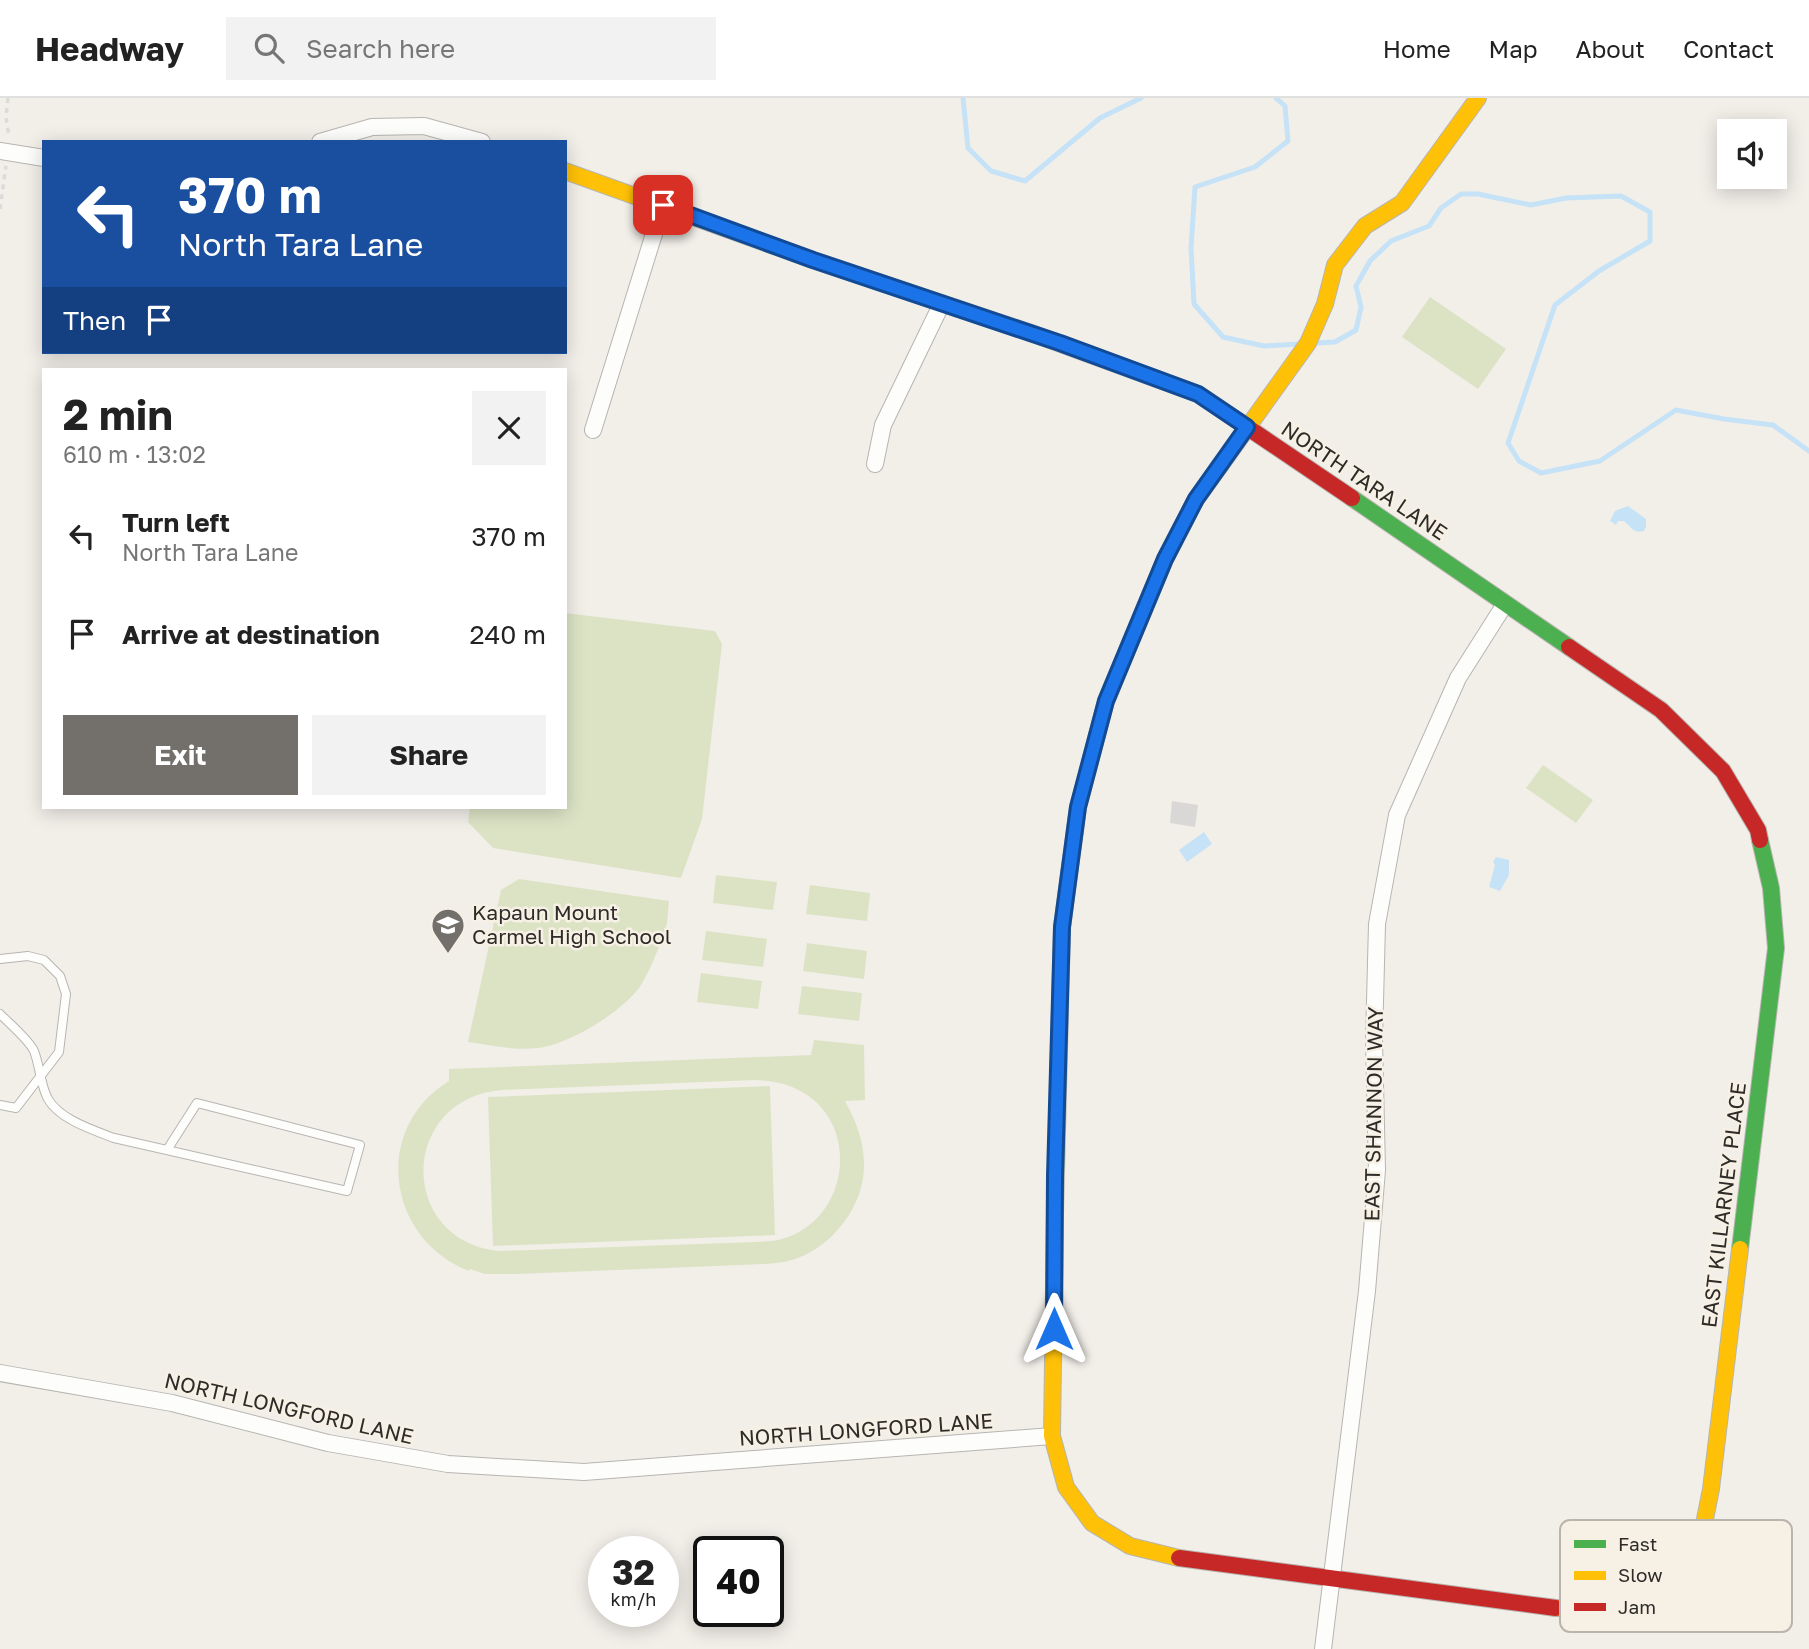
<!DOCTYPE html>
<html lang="en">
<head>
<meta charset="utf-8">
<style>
  :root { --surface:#fff; --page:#f2f2f2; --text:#222; --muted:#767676; --line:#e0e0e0; --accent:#73706c }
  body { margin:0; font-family:"Golos Text",sans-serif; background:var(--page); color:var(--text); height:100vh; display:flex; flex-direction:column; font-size:26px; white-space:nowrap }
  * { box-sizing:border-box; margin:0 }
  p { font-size:23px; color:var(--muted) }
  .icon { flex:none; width:38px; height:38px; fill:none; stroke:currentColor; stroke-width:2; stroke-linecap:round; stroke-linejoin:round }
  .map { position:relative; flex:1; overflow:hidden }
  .panel { position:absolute; left:42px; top:270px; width:525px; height:441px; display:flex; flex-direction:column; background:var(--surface); border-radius:0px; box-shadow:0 4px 18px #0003 }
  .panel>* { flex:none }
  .top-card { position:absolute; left:42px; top:42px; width:525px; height:214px; border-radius:0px; box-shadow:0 4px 18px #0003; background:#1a4fa0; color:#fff; overflow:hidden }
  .tools { position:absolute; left:1717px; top:21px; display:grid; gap:14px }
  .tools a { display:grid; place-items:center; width:70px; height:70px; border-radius:0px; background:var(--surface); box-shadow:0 4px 18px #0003; font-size:35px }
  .speed { position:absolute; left:588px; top:1438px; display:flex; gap:14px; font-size:35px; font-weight:700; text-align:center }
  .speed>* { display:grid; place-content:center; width:91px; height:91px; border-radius:50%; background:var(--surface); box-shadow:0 4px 18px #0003; line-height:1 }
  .speed small { font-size:18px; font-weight:400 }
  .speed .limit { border:4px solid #111; border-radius:10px; background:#fff; color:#111 }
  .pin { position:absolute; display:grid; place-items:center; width:60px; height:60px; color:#fff; margin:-30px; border-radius:14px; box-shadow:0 4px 10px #0006 }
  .me { position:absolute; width:77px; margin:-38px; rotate:0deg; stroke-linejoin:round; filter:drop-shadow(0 0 5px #0008) }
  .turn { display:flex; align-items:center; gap:24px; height:147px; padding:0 21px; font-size:32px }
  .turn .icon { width:91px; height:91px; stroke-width:2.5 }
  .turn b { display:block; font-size:49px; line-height:60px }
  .then { display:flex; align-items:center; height:66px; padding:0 21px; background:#0003; gap:14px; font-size:26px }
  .round { display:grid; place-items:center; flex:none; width:74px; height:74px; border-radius:0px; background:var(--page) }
  .headline { display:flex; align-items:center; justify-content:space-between; height:119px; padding:0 21px }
  h1 { font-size:42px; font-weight:700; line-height:52px }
  .action { display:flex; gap:14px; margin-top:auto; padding:14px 21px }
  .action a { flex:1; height:80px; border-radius:0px; background:var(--accent); color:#fff; font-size:28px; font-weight:700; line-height:80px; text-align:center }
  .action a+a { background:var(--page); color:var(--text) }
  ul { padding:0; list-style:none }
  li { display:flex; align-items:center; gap:21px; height:98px; padding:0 21px }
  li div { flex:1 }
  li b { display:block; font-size:26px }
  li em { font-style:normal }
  header { display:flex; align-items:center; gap:42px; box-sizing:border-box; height:98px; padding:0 35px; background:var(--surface); border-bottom:2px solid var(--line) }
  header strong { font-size:33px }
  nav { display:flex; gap:38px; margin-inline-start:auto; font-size:24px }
  .search { width:490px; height:63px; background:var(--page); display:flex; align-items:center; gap:18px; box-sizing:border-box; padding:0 24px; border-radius:0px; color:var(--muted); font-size:26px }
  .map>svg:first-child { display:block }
  .green { fill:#dce3c5; fill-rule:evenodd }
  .water { fill:#c6e2f7 }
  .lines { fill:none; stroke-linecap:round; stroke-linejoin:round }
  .stream { stroke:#c6e2f7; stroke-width:5 }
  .building { fill:#dad8d6 }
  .lane-casing { stroke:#b7b5b0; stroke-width:10 }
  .street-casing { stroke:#b7b5b0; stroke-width:18 }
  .fast-casing { stroke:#b7b5b0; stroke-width:18 }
  .slow-casing { stroke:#b7b5b0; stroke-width:18 }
  .jam-casing { stroke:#b7b5b0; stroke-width:18 }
  .path { stroke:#dbdbd9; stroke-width:3.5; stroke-dasharray:5 5; stroke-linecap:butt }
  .lane { stroke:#fdfdfc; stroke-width:8 }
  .street { stroke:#fdfdfc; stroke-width:16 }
  .fast { stroke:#4caf50; stroke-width:16 }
  .slow { stroke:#ffc107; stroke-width:16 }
  .jam { stroke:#c62828; stroke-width:16 }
  .route-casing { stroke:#114b97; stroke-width:18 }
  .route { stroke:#1a73e8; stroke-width:12 }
  .labels { text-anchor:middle; stroke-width:5; stroke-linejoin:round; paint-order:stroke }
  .street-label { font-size:21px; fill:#2e2c28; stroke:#f6f0e5 }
  .poi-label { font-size:21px; fill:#2e2c28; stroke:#f6f0e5; text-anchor:start }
  .key { fill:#f6f0e5; stroke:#bab5ac; stroke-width:2 }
  .key-label { font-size:19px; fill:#2e2c28 }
</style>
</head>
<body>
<header>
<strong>Headway</strong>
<div class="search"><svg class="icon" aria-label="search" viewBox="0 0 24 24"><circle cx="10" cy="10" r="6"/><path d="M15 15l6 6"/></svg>Search here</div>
<nav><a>Home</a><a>Map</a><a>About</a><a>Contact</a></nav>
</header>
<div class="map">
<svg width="1809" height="1551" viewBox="0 0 1809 1551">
  <rect width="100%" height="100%" fill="#f2efe9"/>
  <g class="green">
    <polygon points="1430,199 1506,251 1478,291 1402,239"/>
    <polygon points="565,515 715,533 722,546 702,721 681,780 493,750 468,724 470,709 565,709"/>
    <polygon points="1543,667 1593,702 1576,725 1526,690"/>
    <polygon points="716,777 777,784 773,812 713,805"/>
    <path d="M519 781 669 803C668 810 668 818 667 825 663 841 649 876 639 890 620 915 570 946 538 950 514 953 491 947 468 944L501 792Z"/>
    <polygon points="810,787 870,795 867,823 806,816"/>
    <polygon points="706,833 767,841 763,869 702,862"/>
    <polygon points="807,845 867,853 864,881 803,873"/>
    <polygon points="701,875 762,883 758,911 697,904"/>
    <polygon points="802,888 862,895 859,923 798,916"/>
    <path d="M814 942 864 947 865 1002 845 1003C856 1023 864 1043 864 1066 865 1105 835 1146 798 1160 788 1164 777 1165 766 1166L518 1176H485L470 1171 469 1173C387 1141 371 1031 449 983V971L811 957ZM755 982C768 983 780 984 792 989 862 1017 853 1121 782 1141 773 1144 764 1143 755 1144L498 1153C396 1141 400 1000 502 992Z"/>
    <polygon points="770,988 775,1137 493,1148 488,999"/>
  </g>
  <g class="water">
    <path d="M1628 408 1646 421V429L1644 433C1634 436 1631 429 1624 423H1618L1616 427 1610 423 1615 413Z"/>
    <polygon points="1204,734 1212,746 1187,764 1179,752"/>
    <polygon points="1496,759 1509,762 1509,777 1500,793 1489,789 1495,767 1493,764"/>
  </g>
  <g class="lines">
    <g class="stream">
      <polyline points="963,0 968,50 991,73 1025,83 1100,20 1141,0"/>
      <polyline points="1276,0 1285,8 1288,43 1255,69 1195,89 1191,150 1194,206 1223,239 1264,248 1298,246"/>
      <polyline points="1315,245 1335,244 1356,232 1361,209 1356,188 1370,163 1391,143 1429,128 1441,110 1461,96 1478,96 1531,107 1566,100 1621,98 1650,114 1650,143 1599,173 1555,207 1508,345 1519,363 1541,375 1600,363 1676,312 1724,321 1773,327 1809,353"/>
    </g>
  </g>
  <polygon class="building" points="1172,703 1198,707 1195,729 1170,725"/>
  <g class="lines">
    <defs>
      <g id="lane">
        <polyline points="0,861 28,858 44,862 60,878 66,896 59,954 16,1010 0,1007"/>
        <path d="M0 916C9 925 29 942 34 953 40 968 40 986 48 1001 59 1021 93 1032 114 1040L347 1093 360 1047 197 1005 167 1052"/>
      </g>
      <g id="street">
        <polyline points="320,44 372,29 424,28 482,44"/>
        <polyline points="0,53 44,60"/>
        <polyline points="593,332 663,107"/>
        <polyline points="875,366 883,327 942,205"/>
        <polyline points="0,1275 172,1305 328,1345 448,1366 584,1374 1052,1338"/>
        <polyline points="1323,1551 1367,1193 1377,1072 1374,943 1377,826 1397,717 1458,580 1505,506"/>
      </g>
      <g id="fast">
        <polyline points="1352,400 1569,549"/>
        <polyline points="1055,1116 1062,829 1070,769"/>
        <polyline points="1740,1151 1776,850 1771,790 1760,742"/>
      </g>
      <g id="slow">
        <polyline points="565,73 813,162 1031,235"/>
        <polyline points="1220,368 1308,245 1325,206 1335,167 1365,128 1402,105 1478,0"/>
        <polyline points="1055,1116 1052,1338 1066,1389 1092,1425 1130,1448 1179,1460"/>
        <polyline points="1556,1510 1620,1512 1650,1503 1665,1493 1683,1476 1699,1451 1711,1391 1740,1151"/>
      </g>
      <g id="jam">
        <polyline points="1031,235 1198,296 1352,400"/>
        <polyline points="1569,549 1661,612 1723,673 1758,732 1760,742"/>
        <polyline points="1070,769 1078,709 1106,603 1165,461 1196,401 1220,368"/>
        <polyline points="1179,1460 1556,1510"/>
      </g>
    </defs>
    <use href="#lane" class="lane-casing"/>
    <use href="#street" class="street-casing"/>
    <use href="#fast" class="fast-casing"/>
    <use href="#slow" class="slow-casing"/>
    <use href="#jam" class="jam-casing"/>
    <g class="path">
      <polyline points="8,0 6,19 9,39"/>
      <polyline points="0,111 6,68"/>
    </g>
    <use href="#lane" class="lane"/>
    <use href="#street" class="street"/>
    <use href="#fast" class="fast"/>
    <use href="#slow" class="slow"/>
    <use href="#jam" class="jam"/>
  </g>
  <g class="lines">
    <defs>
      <polyline id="route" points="663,107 813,162 1060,245 1198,296 1247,329 1196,401 1165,461 1106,603 1078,709 1062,829 1055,1078 1054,1231"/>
    </defs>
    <use href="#route" class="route-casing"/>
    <use href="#route" class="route"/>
  </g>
  <defs>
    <symbol id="school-pin" viewBox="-11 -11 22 30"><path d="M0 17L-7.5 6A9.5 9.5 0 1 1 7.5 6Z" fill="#73706c" stroke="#f6f0e5"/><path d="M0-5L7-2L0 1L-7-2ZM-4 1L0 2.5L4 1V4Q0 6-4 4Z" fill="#fff"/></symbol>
  </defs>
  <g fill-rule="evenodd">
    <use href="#school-pin" x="429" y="808" width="38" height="52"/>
  </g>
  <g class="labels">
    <g class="street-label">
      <text transform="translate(1364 383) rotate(34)" y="7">NORTH TARA LANE</text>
      <text transform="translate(1374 1016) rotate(-89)" y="7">EAST SHANNON WAY</text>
      <text transform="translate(1724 1107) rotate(-83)" y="7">EAST KILLARNEY PLACE</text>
      <text transform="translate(289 1311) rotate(13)" y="7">NORTH LONGFORD LANE</text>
      <text transform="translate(866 1332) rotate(-4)" y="7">NORTH LONGFORD LANE</text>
    </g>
    <g class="poi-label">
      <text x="472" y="822">Kapaun Mount<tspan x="472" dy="24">Carmel High School</tspan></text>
    </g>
  </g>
  <rect x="1560" y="1422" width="232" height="112" rx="10" class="key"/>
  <rect x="1574" y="1442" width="32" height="8" fill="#4caf50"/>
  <rect x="1574" y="1473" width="32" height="9" fill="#ffc107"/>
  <rect x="1574" y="1505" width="32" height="8" fill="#c62828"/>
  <g class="key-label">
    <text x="1618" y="1453">Fast</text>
    <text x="1618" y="1484">Slow</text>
    <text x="1618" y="1516">Jam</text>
  </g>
</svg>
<div class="tools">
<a><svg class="icon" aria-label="sound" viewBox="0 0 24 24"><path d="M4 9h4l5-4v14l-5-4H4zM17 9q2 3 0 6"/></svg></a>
</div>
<div class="speed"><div>32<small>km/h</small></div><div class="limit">40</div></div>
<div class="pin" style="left:663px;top:107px;background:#d93025"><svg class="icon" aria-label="arrive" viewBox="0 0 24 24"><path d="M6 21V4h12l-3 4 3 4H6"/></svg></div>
<svg class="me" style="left:1054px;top:1231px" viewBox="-20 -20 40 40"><path d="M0-17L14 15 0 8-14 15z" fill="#1a73e8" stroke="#fff" stroke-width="4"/></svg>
<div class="top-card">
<div class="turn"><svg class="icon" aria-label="left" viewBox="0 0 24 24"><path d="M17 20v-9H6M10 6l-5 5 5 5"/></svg><div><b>370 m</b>North Tara Lane</div></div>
<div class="then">Then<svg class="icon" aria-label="arrive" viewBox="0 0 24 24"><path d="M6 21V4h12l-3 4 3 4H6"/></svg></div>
</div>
<section class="panel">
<div class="headline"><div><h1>2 min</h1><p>610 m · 13:02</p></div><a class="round"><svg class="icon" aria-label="close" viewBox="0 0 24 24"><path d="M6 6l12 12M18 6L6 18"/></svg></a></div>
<ul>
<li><svg class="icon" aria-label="left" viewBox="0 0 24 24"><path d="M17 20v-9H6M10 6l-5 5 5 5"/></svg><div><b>Turn left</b><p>North Tara Lane</p></div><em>370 m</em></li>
<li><svg class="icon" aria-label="arrive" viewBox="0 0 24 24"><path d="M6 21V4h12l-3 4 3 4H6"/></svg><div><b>Arrive at destination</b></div><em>240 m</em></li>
</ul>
<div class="action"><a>Exit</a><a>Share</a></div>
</section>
</div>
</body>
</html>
